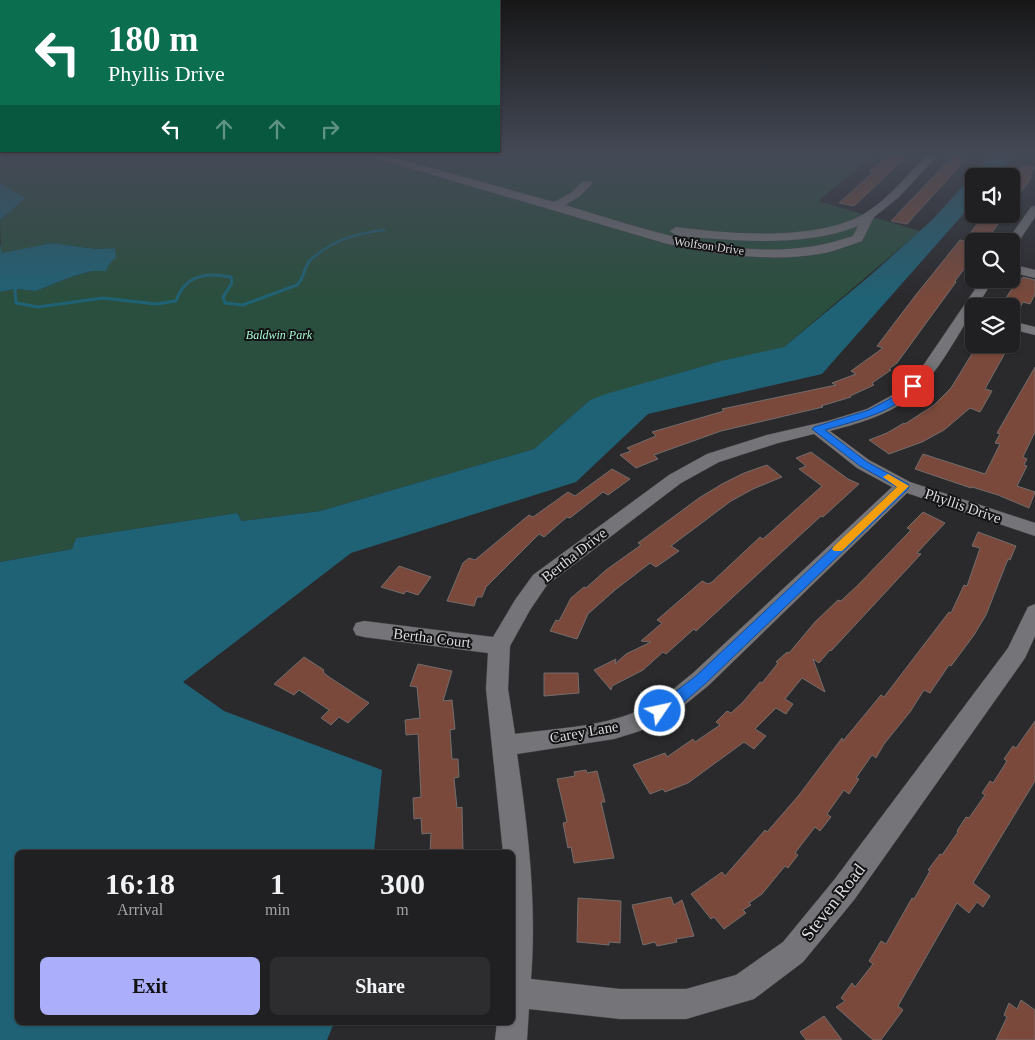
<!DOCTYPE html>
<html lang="en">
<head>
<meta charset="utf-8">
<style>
  :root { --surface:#201f21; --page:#2d2c2e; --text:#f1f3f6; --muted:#a2a2a5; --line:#3d3d3f; --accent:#abaffb }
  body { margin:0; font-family:Georgia,serif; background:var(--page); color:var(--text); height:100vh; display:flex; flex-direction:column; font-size:19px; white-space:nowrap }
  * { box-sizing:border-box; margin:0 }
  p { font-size:16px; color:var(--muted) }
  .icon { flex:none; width:28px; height:28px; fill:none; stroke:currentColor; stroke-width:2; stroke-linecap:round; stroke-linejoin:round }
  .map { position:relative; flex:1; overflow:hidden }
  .side { position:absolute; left:15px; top:850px; width:500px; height:175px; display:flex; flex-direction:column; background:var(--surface); border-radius:8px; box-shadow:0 1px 4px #0004,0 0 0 1px var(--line) }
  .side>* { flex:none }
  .banner { position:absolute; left:0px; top:0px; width:500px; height:152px; box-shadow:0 1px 4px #0004,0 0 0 1px var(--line); background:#0b6e4f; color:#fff; overflow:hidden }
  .buttons { position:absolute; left:965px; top:168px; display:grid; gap:10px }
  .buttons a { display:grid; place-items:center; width:55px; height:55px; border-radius:8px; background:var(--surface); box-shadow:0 1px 4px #0004,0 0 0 1px var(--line); font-size:25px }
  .pin { position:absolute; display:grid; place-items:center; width:42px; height:42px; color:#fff; margin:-21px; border-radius:10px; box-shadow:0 2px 8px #0006 }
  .me { position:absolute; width:55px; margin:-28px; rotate:56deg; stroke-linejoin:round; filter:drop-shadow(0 0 4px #0008) }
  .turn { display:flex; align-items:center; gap:18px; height:105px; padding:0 25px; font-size:22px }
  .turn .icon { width:65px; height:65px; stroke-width:2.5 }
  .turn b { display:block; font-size:35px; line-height:42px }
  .lanes { display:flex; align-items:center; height:48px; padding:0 25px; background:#0003; justify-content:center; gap:25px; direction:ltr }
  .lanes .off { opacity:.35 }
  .eta { display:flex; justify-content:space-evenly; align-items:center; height:85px; text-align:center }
  .eta b { font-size:30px; font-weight:700; line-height:35px }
  .action { display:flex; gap:10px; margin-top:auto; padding:10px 25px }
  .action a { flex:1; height:58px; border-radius:8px; background:var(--accent); color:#111; font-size:20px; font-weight:700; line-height:58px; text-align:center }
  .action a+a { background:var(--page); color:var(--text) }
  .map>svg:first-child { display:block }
  .green { fill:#2a4f3e }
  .water { fill:#206275 }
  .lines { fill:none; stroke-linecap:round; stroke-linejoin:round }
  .stream-far1 { stroke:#206275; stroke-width:2.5 }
  .stream { stroke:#206275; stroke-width:3 }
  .building { fill:#7a493b; stroke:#726d6c }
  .street-casing { stroke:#474648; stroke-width:1 }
  .street { fill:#757478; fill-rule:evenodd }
  .route { fill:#1a73e8; stroke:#114b97 }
  .slow { fill:#f59e0b }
  .labels { text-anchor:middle; stroke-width:4; stroke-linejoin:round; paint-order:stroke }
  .far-street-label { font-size:12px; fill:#dad9db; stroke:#131214 }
  .far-park-label { font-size:12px; font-style:italic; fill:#a4fad1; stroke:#131214 }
  .street-label { font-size:15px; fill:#dad9db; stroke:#131214 }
  .near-street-label { font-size:18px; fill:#dad9db; stroke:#131214 }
</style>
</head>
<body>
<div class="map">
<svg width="1035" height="1040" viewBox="0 0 1035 1040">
  <rect width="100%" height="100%" fill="#2a292c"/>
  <polygon class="green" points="0,155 870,155 873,156 818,201 920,231 784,347 700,367 590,400 534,449 320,511 242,521 237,513 76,538 72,549 0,562 0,292 15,289 36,291 71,277 92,271 106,271 115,248 96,249 52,243 1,254 0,220 26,198 0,183"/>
  <g class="water">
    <polygon points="991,155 1014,155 996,176 974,176 974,202 822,374 648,414 576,482 351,553 183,682 224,711 382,770 374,852 18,852 18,1022 334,1023 327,1040 0,1040 0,562 72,549 76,538 237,513 242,521 320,511 534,449 590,400 606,394 721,361 784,347 872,274 933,219"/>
    <polygon points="0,183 26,198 0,220"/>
    <polygon points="52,243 96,249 115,248 116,257 110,263 106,271 92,271 71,277 36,291 15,289 0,292 0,244 2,253"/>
  </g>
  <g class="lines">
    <path class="stream-far1" d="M309 261C333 240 353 234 384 230"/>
    <path class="stream" d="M15 289 16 303 38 307 103 298 156 304 176 301C185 275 206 272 231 277L232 283 223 297 225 303 243 305 297 285C305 277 303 269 310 260"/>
  </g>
  <g class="building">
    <polygon points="888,155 906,157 854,206 839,203 868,177 873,171 870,171"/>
    <polygon points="952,157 966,159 907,224 891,221"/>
    <polygon points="1023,165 1035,167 1029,177 1032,177 1011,206 1011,179"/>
    <polygon points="985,214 1005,214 986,241 974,241 974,256 955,281 956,282 897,363 889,369 891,370 872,383 874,385 850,396 851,397 821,406 823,407 721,431 654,455 658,459 636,468 620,455 631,451 627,448 656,436 652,432 724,411 722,409 836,385 832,383 856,374 851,371 883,348 877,346 915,296 960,240 964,241"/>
    <polygon points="1023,277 1035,280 1035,294 1030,304 1023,302 1013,320 1011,319 1011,306 1001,306 1015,284 1018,285"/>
    <polygon points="978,344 1010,344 985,389 992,391 980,412 970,408 944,430 922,442 889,454 869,440 887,433 904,423 905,424 934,405 951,388"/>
    <polygon points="1035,367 1035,432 1023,457 1027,459 1024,465 1027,466 1017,486 1035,492 1029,508 998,495 972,487 971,488 915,469 923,454 985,474 1000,444 995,443 1000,434 997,433"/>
    <polygon points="811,452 848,479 859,484 823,517 821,516 696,631 694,629 666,654 663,652 643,670 612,686 611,690 594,670 616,659 615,664 626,654 651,642 641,641 662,623 657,620 702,581 708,584 712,582 760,537 763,539 822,486 799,469 806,466 796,458"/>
    <polygon points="767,465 782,477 753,489 731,501 671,546 679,551 656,567 650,563 615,590 588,614 577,639 550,631 556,620 559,621 571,598 584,587 586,588 606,570 641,545 638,543 699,498 722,484 744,473"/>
    <polygon points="612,469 630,479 608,495 603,492 570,518 567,517 544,537 539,534 486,587 482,597 477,597 474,606 447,601 463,563 469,558 475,560 529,515 533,517 568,492 575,496"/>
    <polygon points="923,512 945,523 917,553 921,554 831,651 830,650 819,663 813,659 825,692 802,678 785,699 793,704 786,714 776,708 755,729 766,736 754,749 744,742 688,783 665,792 663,789 650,794 633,765 665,753 667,757 693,739 695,742 720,725 716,722 727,711 731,713 743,702 760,682 762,683 778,663 776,662 787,652 789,653 815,622 838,600 841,601 859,584 911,530 907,528"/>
    <polygon points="978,532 1016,546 1010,560 1008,559 986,615 974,635 951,666 949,665 930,693 924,690 910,712 884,744 876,758 872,755 856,778 859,779 849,794 844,790 827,814 831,817 820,831 815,827 795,853 798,855 788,868 785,866 762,894 749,903 751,905 743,910 746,913 724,929 714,917 711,919 691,894 722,872 725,876 765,830 767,832 799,795 842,738 843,741 881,695 884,697 949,612 951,613 964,585 967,586 980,548 972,546"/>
    <polygon points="399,566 431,577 418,595 406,591 404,594 381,587"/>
    <polygon points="304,657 324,670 323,672 329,677 369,703 348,723 339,717 331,725 321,718 329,710 299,690 294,695 274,684"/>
    <polygon points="418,664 452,671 443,701 452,700 455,729 450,730 452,759 458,759 459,777 454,778 457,808 462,807 463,852 430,852 431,833 422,834 421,818 414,819 413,798 421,797 418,734 406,735 405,720 420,718 417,687 410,686"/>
    <polygon points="544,673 578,673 579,693 544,696"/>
    <polygon points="1035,721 1035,781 973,883 990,896 983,907 977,902 969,913 957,903 898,1006 903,1010 881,1040 873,1040 836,1007 845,1001 841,998 852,983 855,987 873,964 869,961 881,941 886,944 912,898 914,899 930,871 928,870 940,854 942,855 958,832 957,831 966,817 969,818 985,795 982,793 990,781 993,783 1007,761 1004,759 1013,746 1016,748"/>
    <polygon points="586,770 587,773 597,771 605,802 601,802 614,858 574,863 571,847 568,848 563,823 567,822 557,779 575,776 574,772"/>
    <polygon points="671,897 674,905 682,900 694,936 676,939 677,942 657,946 655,942 643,945 632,905"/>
    <polygon points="578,898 621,901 620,943 609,942 609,945 577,942"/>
    <polygon points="1021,1000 1035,1010 1035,1040 996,1040 1007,1017 1004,1015 1009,1003 1017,1009"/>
    <polygon points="824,1016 842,1040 806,1040 800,1032"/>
  </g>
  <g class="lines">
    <defs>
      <g id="street">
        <path d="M370 155H386L554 202 571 193 583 181H591L592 183 591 185 579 197 565 205C659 233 756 270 853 236L858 226C811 245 753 242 703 238 694 237 676 238 670 231L676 227C729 234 820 242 867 212 890 197 908 174 927 155H938L899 197 874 217 862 241C853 244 843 248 833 251 784 264 712 255 664 243L372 157Z"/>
        <polygon points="1035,206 1035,217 1015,247 1011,248 1011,241 1007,241 1031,207"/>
        <polygon points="1011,264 1035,270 1035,278 1011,272"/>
        <path d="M982 279H994L977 306H974V310C954 340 936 378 908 399 886 416 856 424 830 431L869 460 910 482 1035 523V536L907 493 709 685 671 716 640 731 614 739 517 754C528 829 537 903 531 979L620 989H686L736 975 783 942 834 880 1008 648 1028 607 1035 604V636L1025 658 854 900 803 962 754 999 686 1019H620L529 1009 527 1040H495L497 1022H512V852H503L486 689 488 653 364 637 356 635 353 629 356 623 364 621 493 637 515 600 533 575 669 475 707 454 767 435 828 421 867 409 896 393 918 373ZM814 434 857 468 892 487 693 673C678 685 664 698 646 707 607 727 558 728 515 734L508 689 510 646 530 610 547 585 681 483 719 462 778 443Z"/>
        <polygon points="1011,321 1035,327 1035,335 1011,329"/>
      </g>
    </defs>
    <use href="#street" class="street-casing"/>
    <use href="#street" class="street"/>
  </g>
  <linearGradient id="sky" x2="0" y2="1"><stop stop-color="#171718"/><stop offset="0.51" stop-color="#444956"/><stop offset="1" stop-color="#444956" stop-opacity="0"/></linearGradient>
  <rect width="1035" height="301" fill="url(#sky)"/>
  <path class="route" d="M913 383 917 386C895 413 857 420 825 430L867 462 908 484 909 486 908 489 706 683 676 709 660 717 654 715 652 711C654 707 690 681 697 675L897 487 860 466 812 429 814 427 869 410 899 394Z"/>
  <polygon class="slow" points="888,474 909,486 842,551 834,551 832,549 834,546 897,487 883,477"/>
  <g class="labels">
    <g class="far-street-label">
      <text transform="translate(709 246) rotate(8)" y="4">Wolfson Drive</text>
    </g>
    <g class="far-park-label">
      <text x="279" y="339">Baldwin Park</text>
    </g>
    <g class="street-label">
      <text transform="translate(963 506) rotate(19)" y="5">Phyllis Drive</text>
      <text transform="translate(574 555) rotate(-38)" y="5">Bertha Drive</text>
      <text transform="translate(432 638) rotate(7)" y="5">Bertha Court</text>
      <text transform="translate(584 732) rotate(-10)" y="5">Carey Lane</text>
    </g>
    <g class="near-street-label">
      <text transform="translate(833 902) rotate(-52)" y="6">Steven Road</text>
    </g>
  </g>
</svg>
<div class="buttons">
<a><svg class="icon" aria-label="sound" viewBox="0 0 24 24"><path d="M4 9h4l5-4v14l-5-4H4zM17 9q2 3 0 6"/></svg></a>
<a><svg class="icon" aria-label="search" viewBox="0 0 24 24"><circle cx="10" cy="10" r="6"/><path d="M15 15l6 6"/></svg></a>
<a><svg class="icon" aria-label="layers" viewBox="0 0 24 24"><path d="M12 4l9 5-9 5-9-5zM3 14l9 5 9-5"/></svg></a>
</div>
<div class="pin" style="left:913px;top:386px;background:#d93025"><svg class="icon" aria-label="arrive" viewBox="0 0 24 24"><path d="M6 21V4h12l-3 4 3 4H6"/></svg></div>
<svg class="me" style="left:660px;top:711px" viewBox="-20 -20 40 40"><circle r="17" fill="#1a73e8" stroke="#fff" stroke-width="3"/><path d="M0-11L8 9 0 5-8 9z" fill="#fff"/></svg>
<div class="banner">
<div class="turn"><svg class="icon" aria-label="left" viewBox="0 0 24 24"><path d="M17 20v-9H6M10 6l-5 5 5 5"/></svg><div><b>180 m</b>Phyllis Drive</div></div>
<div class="lanes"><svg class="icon" aria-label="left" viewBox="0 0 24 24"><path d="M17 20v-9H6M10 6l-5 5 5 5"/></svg><svg class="icon off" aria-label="ahead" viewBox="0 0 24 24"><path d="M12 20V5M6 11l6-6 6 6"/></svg><svg class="icon off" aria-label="ahead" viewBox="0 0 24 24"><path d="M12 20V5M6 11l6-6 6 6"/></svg><svg class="icon off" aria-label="right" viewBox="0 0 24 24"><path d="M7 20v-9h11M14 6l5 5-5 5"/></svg></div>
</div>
<section class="side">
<div class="eta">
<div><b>16:18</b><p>Arrival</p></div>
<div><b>1</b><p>min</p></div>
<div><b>300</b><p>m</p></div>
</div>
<div class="action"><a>Exit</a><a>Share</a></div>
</section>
</div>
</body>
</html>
